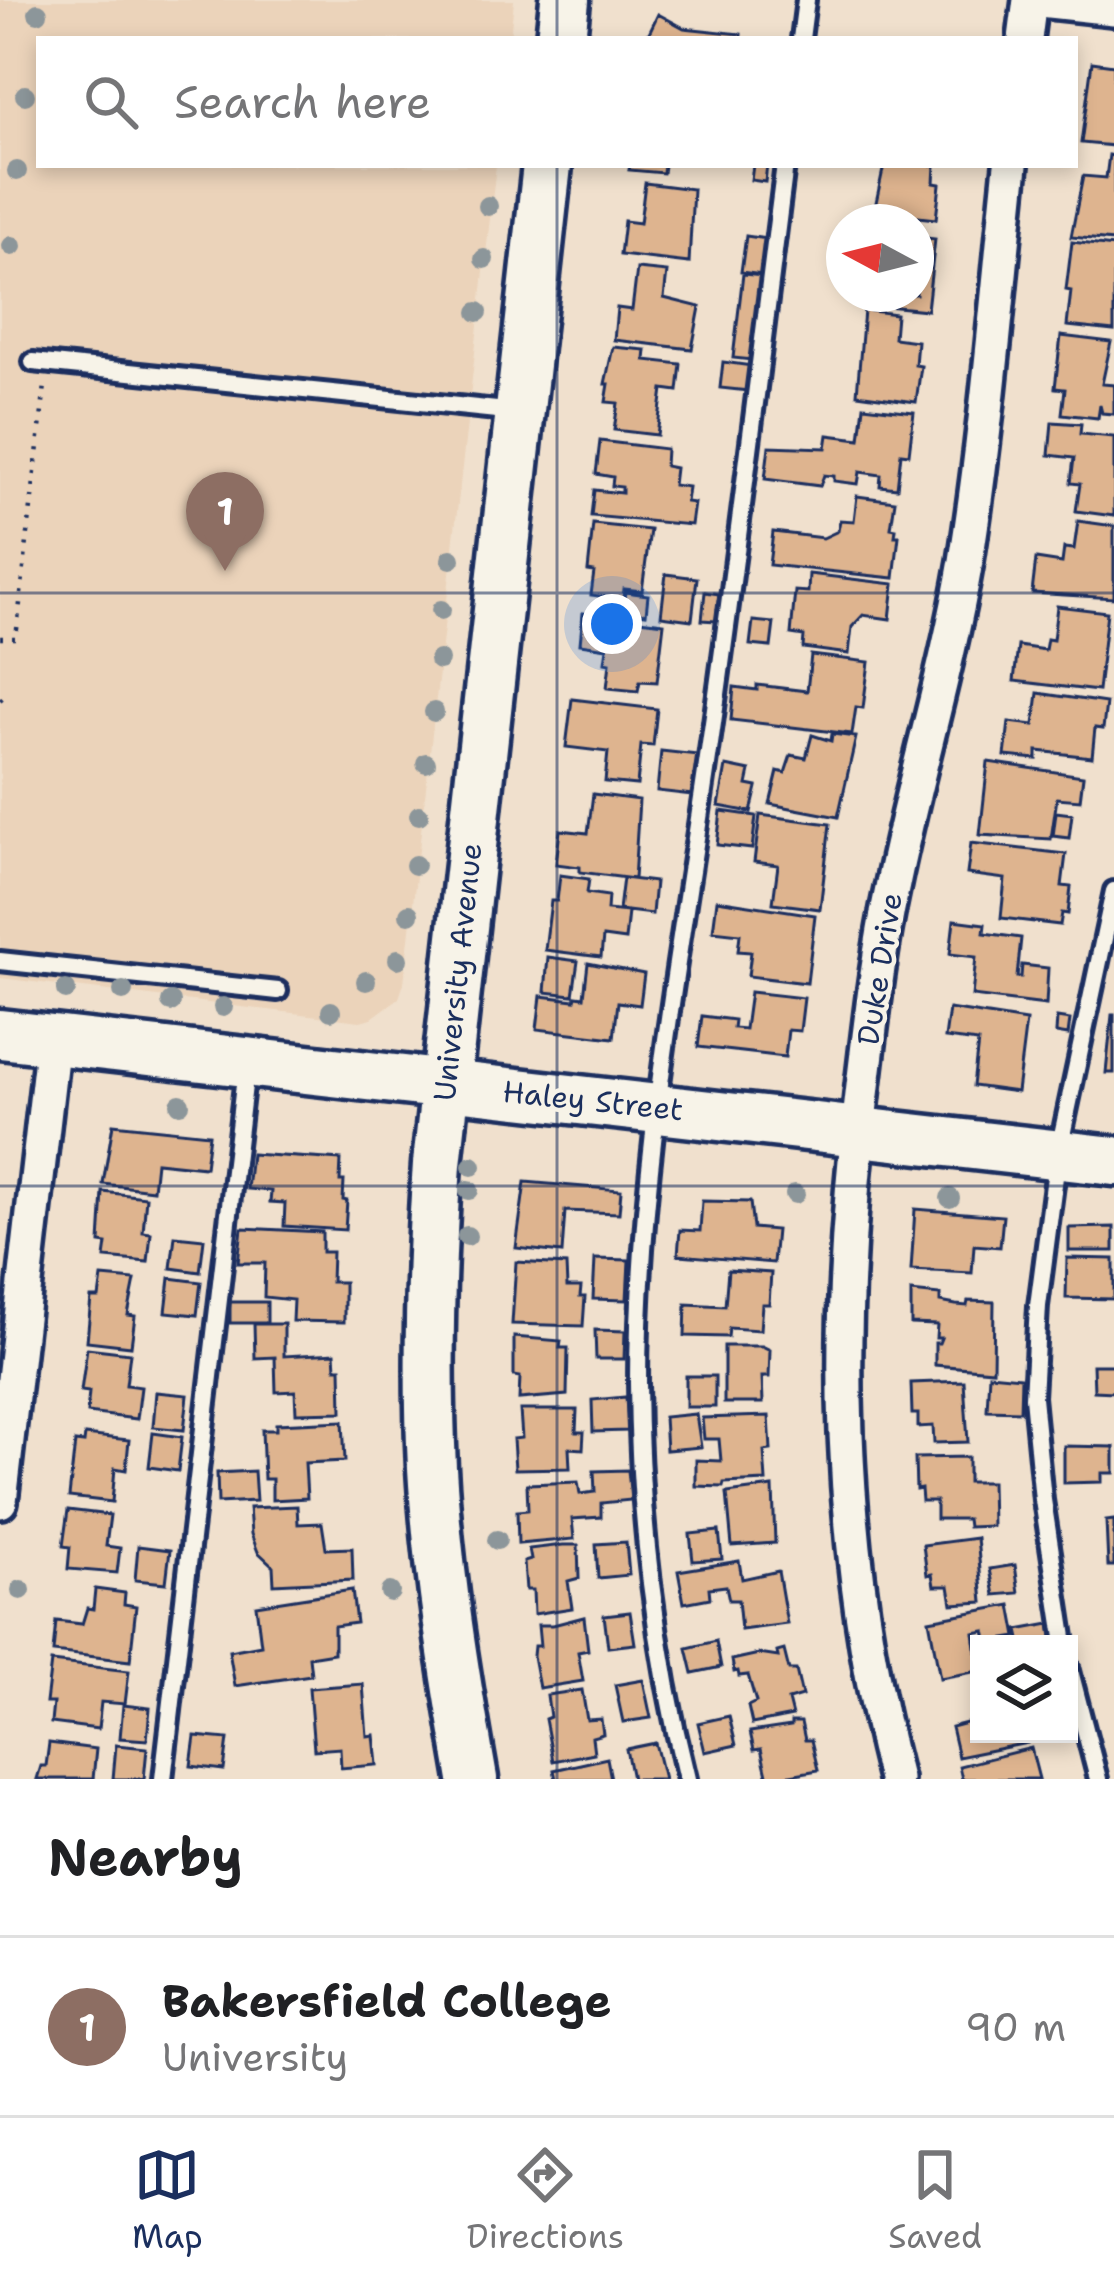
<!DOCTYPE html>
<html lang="en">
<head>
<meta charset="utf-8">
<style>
  body { margin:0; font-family:"Shantell Sans",sans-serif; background:#f2f2f2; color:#202124 }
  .controls { position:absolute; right:36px; bottom:36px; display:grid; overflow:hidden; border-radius:0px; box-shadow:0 6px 18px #0003 }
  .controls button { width:108px; height:108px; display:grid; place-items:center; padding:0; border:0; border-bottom:3px solid #e0e0e0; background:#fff; color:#202124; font:60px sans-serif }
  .compass { position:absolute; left:826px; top:204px; width:108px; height:108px; border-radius:50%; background:#fff; box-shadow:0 6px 18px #0003; rotate:277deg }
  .you { position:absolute; left:612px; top:624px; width:42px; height:42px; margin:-30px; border:9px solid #fff; border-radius:50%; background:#1a73e8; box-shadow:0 0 0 18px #1a73e833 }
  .badge { display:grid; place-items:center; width:78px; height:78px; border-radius:50%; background:#1b2f5e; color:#fff; font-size:39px; font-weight:700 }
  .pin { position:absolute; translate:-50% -99px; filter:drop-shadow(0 3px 6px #0008) }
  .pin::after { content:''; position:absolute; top:63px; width:42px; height:36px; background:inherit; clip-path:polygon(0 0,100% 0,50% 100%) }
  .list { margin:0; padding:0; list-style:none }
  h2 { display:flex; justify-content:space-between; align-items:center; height:156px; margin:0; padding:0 48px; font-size:51px }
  h2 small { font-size:39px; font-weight:400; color:#757577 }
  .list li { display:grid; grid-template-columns:78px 1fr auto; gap:36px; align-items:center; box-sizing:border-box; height:180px; padding:0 48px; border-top:3px solid #e0e0e0 }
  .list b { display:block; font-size:45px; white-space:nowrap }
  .list p { margin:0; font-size:39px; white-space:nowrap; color:#757577 }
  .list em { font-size:39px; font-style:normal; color:#757577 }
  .icon { flex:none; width:66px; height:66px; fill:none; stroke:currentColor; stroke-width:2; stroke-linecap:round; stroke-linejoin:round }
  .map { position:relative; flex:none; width:1114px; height:1779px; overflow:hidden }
  .search { position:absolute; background:#fff; box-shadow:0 6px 18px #0003; left:36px; right:36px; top:36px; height:132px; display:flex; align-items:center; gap:30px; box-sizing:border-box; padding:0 42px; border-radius:0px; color:#757577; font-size:45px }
  .sheet { height:336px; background:#fff }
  nav { display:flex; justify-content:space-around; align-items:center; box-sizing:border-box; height:168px; border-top:3px solid #e0e0e0; background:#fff; font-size:33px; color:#757577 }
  nav a { display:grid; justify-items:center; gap:6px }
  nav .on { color:#1b2f5e }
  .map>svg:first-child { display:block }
  .built { fill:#ebd3ba }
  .building { fill:#deb48f; stroke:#1b2f5e; stroke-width:3 }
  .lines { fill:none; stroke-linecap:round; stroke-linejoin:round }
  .lane-casing { stroke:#1b2f5e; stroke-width:26 }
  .street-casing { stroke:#1b2f5e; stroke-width:42 }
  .secondary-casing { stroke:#1b2f5e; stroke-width:57 }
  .path { stroke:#1b2f5e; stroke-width:4.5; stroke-dasharray:3 9; stroke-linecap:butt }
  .lane { stroke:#f7f3e8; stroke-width:16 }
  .street { stroke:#f7f3e8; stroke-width:33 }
  .secondary { stroke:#f7f3e8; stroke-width:48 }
  .tree { fill:#8c969a }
  .grid { fill:none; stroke:#1b2f5e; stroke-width:3; stroke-opacity:0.55 }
  .labels { text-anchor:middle; stroke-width:9; stroke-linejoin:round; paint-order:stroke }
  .street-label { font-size:30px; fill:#1b2f5e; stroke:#f7f3e8 }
</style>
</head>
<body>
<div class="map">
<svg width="1114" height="1779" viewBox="0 0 1114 1779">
  <rect width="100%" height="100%" fill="#f0e0cd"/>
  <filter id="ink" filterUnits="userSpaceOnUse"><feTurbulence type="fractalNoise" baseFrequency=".00833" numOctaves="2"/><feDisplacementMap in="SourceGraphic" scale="24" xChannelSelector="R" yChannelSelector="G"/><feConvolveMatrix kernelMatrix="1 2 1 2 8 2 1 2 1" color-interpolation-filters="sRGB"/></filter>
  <g filter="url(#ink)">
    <path class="built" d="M0,0H514L510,39H39V165H496L404,983L399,998L372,1018L360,1021L0,978Z"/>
    <path class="building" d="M658,14L684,28L741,34V39H646Z
      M1092,62L1114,65V146L1081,143Z
      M1109,155L1114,156V241L1071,237L1083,176L1106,178Z
      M630,165H664L663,173L629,170Z
      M753,165H767L765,182L751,180Z
      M884,165H935L934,183L940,184L936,219L874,212Z
      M645,183L693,189L689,263L620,255L624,221L640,223Z
      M916,224H919L918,237L935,239L927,310L867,304L869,294H916Z
      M746,236L767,239L762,275L741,272Z
      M1072,242L1114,247V331L1067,326L1071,291L1066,290Z
      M637,269L667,272L664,298L700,307L692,349L614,340L617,308L632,310Z
      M743,274L763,276L753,360L733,358Z
      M864,310L896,314L894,338L917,341L915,365L921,366L916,402L857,394Z
      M1061,336L1111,342L1102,384L1114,385V414L1102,413L1100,405L1098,418L1062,414L1065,389L1055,388Z
      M613,347L646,350L645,360L681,364L678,391L663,389L657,435L614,430L618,403L606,402L609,384H605Z
      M723,362L752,366L749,391L720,388Z
      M864,406L914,412L909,454L901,453L897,488L880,486L881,475L860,472L858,484L834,481V476L824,475L820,486L765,479L769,446L826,448L828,435L860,439Z
      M1052,422L1081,424L1080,434L1114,437V516L1076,511L1080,484L1071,483L1074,458L1049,455Z
      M600,441L666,449L665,466L675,468L673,485L688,487L686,502L694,503L691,525L591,516L594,490L622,493V487L612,486L613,477L596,474Z
      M857,496L895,501L891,528L896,529L895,536H899L894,578L769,565L773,532L823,538L838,531L840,520L854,521Z
      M1078,521L1114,526V598L1032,593L1036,559L1062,563L1064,548L1074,549Z
      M593,524L650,530L642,591L624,589L623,599L591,595L594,572L588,571Z
      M666,574L697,578L692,620L661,616Z
      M809,574L894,584L890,619L863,615L852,627L849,654L803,648L804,636L791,634L795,591L808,592Z
      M625,592L648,595L646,614L622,611Z
      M705,592L719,594L716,621L702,620Z
      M1057,606L1107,612L1098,691L1014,681L1018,646L1045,650L1047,639L1053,640Z
      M583,613L664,623L657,682L640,681L638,691L607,688L610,663L605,662L607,648L580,644Z
      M753,621L774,623L771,647L750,645Z
      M811,655L869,662L863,708L856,707L852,734L731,720L734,687L757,690V685L807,691Z
      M1038,693L1106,703L1103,729L1095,728L1092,757L1037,751V759L1005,756L1009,722L1034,725Z
      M572,699L657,709L653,746L641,745L637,785L605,782L608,752L566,747Z
      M832,734L856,737L838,817L770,804L778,771L785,773L791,755L806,758L812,735L831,741Z
      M661,751L698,755L693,795L657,791Z
      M988,762L1083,776L1080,800L1057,798L1051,839L980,835Z
      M726,766L750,771L747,785L757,787L751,812L719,806Z
      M593,794L639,800L634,879L580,872V867L556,864L560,830L588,833Z
      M721,811L756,816L752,849L717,845Z
      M1056,812L1072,814L1069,838L1053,836Z
      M760,815L830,824L820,909L773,903L778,865L754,862Z
      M971,843L1066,854L1062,886L1071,887L1068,914L1062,913L1060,925L1001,918L1005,879L967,874Z
      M560,875L589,879L587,893L608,896L607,910L628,912L625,940L603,937L601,957L545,950L551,901H557Z
      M623,878L655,882L652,914L619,910Z
      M717,900L815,915L807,983L748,976L751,952L738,951L740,934L713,931Z
      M954,920L985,924L984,933L1021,938L1017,977H1021L1022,965L1048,968L1046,1005L972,996L976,957L950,954Z
      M548,957L578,961L573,995L545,992Z
      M588,963L644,974L640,1005L618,1002L614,1038L537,1029L541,996L575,1000L576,996L584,997Z
      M750,992L804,998L800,1031L788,1030L785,1057L698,1047L702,1016L734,1020L733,1028L745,1029Z
      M949,1009L1026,1021L1017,1092L973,1086L978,1042L945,1038Z
      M1112,1015H1114V1073H1106Z
      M1057,1018L1070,1020L1068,1035L1056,1033Z
      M113,1124L209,1134L205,1167L156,1162L153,1190L103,1184Z
      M251,1154L341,1160L340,1181H344L343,1200L347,1201L345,1230L284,1226L285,1203L270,1202L271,1191L247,1189Z
      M525,1182L621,1190L619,1213L565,1211L562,1253L516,1248Z
      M103,1192L146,1197L143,1232L151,1233L148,1262L105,1258L107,1244L100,1243Z
      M702,1201L750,1202L753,1228L776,1230L773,1263L678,1255L680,1230L700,1231Z
      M915,1209L1003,1216L1000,1247L974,1245L972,1273L911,1270Z
      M1114,1227V1251H1069V1228Z
      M242,1228L322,1232V1252H332L331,1282H344V1322L292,1321L293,1300L264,1297L265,1263H238Z
      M175,1236L204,1239L200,1272L171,1268Z
      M1067,1258L1114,1259V1299L1066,1298Z
      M595,1259L629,1260L627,1300L593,1299Z
      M516,1262L566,1265L567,1287H581L580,1297H585L583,1326L512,1324Z
      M728,1270L771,1273L769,1304H762L760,1330L729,1328L728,1337L685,1336L686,1304L725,1306Z
      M102,1277L135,1280L128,1315L135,1316L131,1346L87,1341L91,1298H99Z
      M170,1278L201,1282L197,1315L166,1312Z
      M911,1292L940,1295V1302L956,1305L967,1306L968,1301L994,1302L993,1370L935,1365V1343H939L941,1338H936L937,1325L911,1324Z
      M230,1302H267V1323H230Z
      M254,1324H284V1356L335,1353L336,1368H341L342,1412L296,1413L295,1391L276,1392L275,1357L255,1358Z
      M595,1330L625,1331L624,1359H596Z
      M514,1337L561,1341L560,1348H568L567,1395L519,1399L520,1377L514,1376Z
      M724,1346H762L770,1350L769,1377H762L763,1403H724Z
      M87,1348L130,1353L126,1385L141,1387L137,1419L87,1413L89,1392L81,1391Z
      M1093,1365H1114V1392L1094,1391Z
      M989,1374L1021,1377L1020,1411L987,1410Z
      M686,1376H715V1407H686Z
      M964,1381L968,1442L934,1443L933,1426L918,1427V1414H912L911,1383Z
      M156,1392L188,1395L184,1430L153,1427Z
      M626,1397L628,1431L593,1432L592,1400Z
      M520,1410H577L576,1432H584L583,1449L569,1448L570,1468L515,1469L513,1439L522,1438Z
      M696,1414L701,1447L666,1450L664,1417Z
      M769,1416L771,1450L764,1451L766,1481L724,1483L723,1487L696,1486V1460L721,1461L719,1439H704L702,1418Z
      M343,1421L345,1461L305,1463L307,1498L272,1500V1479H264L262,1430H276V1424Z
      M153,1433L182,1437L178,1471L149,1467Z
      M85,1435L129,1440L126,1470L115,1468L112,1502L69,1497L75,1442L84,1443Z
      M1064,1446L1114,1447V1473H1102V1482L1064,1483Z
      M968,1457V1482H991L992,1526L968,1527L967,1519H936V1501H922L921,1489L916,1490L915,1458Z
      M628,1470L631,1500L601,1503V1517L572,1519L574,1539L518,1544L517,1511L528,1510L527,1484L578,1482L580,1494L595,1492L594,1471Z
      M254,1471L256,1501L218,1503L217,1473Z
      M773,1487L775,1543L732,1546L727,1493Z
      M297,1506L298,1524L322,1523L326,1549L352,1548L353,1580L274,1584L273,1566L258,1552L251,1534L249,1508Z
      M68,1510L110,1515L106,1546L120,1548L117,1573L68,1569L70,1547L63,1546Z
      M1114,1520V1566H1108L1106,1521Z
      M719,1531L722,1559L693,1561L690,1534Z
      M977,1538L983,1602L952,1604L949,1586H934L932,1574L927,1575L923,1545Z
      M626,1542L629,1575L598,1578L596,1544Z
      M563,1545H578L579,1578L568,1581L572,1608L534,1614L533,1590H526L524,1562L531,1560L529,1549Z
      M138,1546L170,1550L166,1583L135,1580Z
      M739,1561L742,1579L778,1571L787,1624L741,1630L738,1600H729L726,1586L709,1588L710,1598L684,1603L678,1571Z
      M1015,1565L1019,1593L995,1595L990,1569Z
      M95,1589L125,1593L124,1604L136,1606L130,1661L53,1652L56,1621L82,1624L87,1608L93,1609Z
      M352,1590L356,1623L334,1626V1653L309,1657L311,1675L235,1686L229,1651L261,1645L256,1605Z
      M1011,1605L1017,1637L988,1642L985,1631L974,1633L979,1671L940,1678L929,1620Z
      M630,1612L635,1644L608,1647L604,1615Z
      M584,1617L588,1650L578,1652L583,1681L539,1688L533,1656L534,1646H540L538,1625H553Z
      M1050,1624L1053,1644H1021L1018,1630Z
      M716,1641L721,1667L693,1673L687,1648Z
      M784,1650L789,1670H796L802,1696L788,1700L792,1716L752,1724L748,1706L756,1702L748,1675L739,1676L738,1671L734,1672L732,1660L759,1654L778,1657L777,1652Z
      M51,1662L129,1671L125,1704L101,1702L98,1729L51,1723L53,1703H46Z
      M643,1680L651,1718L623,1722L615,1685Z
      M363,1684L367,1736L374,1735L377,1765L341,1768L340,1748L314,1750L309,1688Z
      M582,1690L587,1720L601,1719L603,1734L592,1737L594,1753L553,1761L545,1719L550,1717L547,1695Z
      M123,1705L150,1708L147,1740L120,1738Z
      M979,1709V1734H1025L1027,1743L958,1757L951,1727L978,1720L975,1710Z
      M729,1716L736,1745L705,1752L698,1723Z
      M791,1722H801L805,1740H811L818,1770L768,1779L761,1749L754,1750L750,1732L791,1726Z
      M195,1736L228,1739L224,1770L191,1766Z
      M49,1743L96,1749L93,1779H37L41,1766H46Z
      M655,1743L664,1779H632L626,1749Z
      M116,1745L147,1748L144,1779H113Z
      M1031,1748L1039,1779H962L959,1766Z
      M607,1758L611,1779H556L554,1770Z"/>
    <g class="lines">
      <g class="lane-casing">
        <path id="lane" d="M801,39L806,0
          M33,362L516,412
          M0,961L278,991
          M1065,1644L1043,1500L1033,1397L1038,1306L1058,1154L1114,891
          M1069,1667L1098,1779
          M163,1779L246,1068
          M687,1779C655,1652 639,1514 638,1383C638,1171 679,960 709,751C737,556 760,360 785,165"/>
      </g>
      <g class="street-casing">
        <path id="street" d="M1040,0L1114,8
          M1025,39L1030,0
          M0,1501L53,1040
          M895,1779C836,1547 834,1322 863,1086C871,1020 878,954 892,889C914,779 947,672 966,561C987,430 997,297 1011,165"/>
      </g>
      <g class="secondary-casing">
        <path id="secondary" d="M561,39L565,0
          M0,1034L1114,1161
          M473,1779C455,1676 438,1573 432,1468C427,1367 430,1266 437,1164L547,165"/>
      </g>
      <path class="path" d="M0,638H16L45,385
        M0,700L3,697"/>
      <use href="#lane" class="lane"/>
      <use href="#street" class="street"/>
      <use href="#secondary" class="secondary"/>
    </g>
    <g class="tree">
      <circle cx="38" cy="13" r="10"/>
      <circle cx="25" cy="95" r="10"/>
      <circle cx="17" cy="171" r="10"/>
      <circle cx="488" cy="206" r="10"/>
      <circle cx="12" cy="246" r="10"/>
      <circle cx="484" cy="259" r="10"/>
      <circle cx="478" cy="312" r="10"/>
      <circle cx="451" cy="559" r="10"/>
      <circle cx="441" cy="610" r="10"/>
      <circle cx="439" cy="660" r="10"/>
      <circle cx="434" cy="712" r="10"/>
      <circle cx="426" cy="763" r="10"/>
      <circle cx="419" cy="815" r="10"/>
      <circle cx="415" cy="865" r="10"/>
      <circle cx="409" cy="914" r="10"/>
      <circle cx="398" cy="959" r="10"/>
      <circle cx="366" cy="981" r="10"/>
      <circle cx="66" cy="990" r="10"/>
      <circle cx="123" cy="991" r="10"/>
      <circle cx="171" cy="1002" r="10"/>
      <circle cx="223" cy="1007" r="10"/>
      <circle cx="331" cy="1011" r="10"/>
      <circle cx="180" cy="1104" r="10"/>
      <circle cx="472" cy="1166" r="10"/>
      <circle cx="469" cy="1190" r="10"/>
      <circle cx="795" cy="1194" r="10"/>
      <circle cx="950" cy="1198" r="10"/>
      <circle cx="467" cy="1236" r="10"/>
      <circle cx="497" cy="1540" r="10"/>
      <circle cx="21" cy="1590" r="10"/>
      <circle cx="390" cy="1592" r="10"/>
    </g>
  </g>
  <path class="grid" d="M557,0V39M557,165V1779M0,593H1114M0,1186H1114"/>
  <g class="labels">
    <g class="street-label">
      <text transform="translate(880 969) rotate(-81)" y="10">Duke Drive</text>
      <text transform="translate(458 972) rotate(-84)" y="10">University Avenue</text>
      <text transform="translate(593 1101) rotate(6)" y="10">Haley Street</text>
    </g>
  </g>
</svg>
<div class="controls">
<button><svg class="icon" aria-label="layers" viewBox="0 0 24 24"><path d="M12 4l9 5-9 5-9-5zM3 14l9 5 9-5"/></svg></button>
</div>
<svg class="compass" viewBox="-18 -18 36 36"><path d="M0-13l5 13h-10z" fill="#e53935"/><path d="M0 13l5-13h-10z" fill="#757577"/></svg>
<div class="you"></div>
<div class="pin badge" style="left:225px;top:571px;background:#8d6e63">1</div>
<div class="search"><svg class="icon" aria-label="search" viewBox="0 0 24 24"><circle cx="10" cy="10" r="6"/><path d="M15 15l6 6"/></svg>Search here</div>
</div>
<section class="sheet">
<h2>Nearby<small></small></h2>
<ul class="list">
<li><span class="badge" style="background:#8d6e63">1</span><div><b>Bakersfield College</b><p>University</p></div><em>90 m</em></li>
</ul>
</section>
<nav>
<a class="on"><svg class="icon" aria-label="map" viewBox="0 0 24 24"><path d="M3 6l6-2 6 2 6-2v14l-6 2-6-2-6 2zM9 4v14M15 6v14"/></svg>Map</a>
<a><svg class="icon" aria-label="directions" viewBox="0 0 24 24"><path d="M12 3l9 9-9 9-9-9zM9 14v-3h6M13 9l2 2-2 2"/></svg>Directions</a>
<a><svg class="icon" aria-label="saved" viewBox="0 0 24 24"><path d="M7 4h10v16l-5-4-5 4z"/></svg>Saved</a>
</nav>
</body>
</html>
